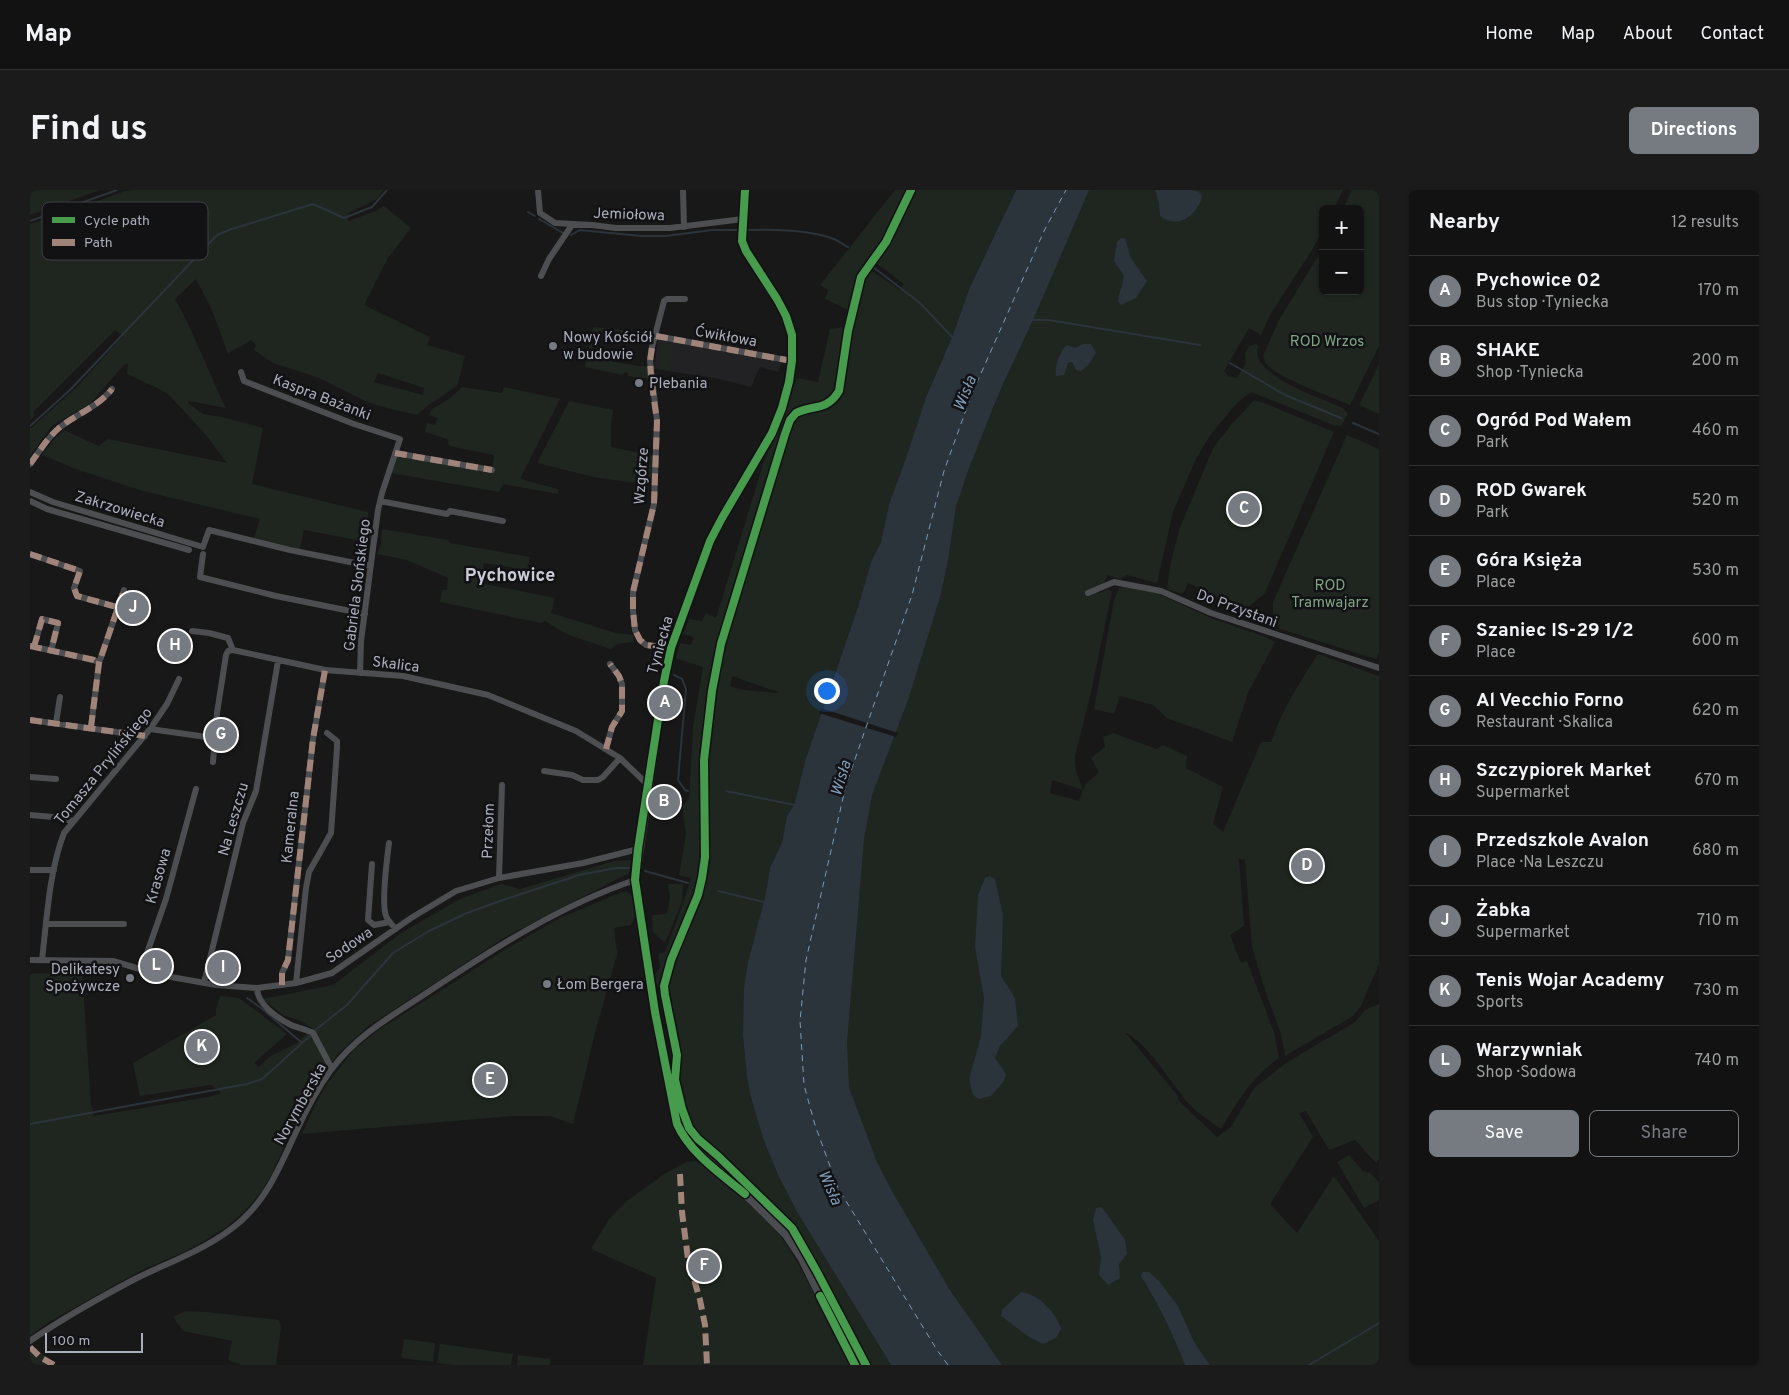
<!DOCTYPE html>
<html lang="en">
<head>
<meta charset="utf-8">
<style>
  body { margin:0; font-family:Overpass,sans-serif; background:#1b1b1b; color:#f1f3f6 }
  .controls { position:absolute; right:15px; top:15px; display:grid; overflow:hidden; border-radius:8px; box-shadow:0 1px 4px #0004 }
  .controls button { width:45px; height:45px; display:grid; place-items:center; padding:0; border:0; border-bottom:1px solid #313232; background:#121212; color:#f1f3f6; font:25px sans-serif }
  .scale { position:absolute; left:15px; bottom:12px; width:98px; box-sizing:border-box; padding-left:5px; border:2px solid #a9aeba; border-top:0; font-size:14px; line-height:18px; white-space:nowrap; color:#a9aeba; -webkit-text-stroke:4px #121215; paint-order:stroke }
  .you { position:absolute; left:796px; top:500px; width:18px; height:18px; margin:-12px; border:4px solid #fff; border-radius:50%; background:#1a73e8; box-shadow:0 0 0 8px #1a73e833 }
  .badge { display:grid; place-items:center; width:32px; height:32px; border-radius:50%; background:#767a81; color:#fff; font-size:16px; font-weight:700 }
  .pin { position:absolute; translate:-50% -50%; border:2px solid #fff; box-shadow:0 1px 5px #0006 }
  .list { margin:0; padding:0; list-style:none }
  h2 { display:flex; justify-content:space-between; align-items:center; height:65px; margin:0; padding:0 20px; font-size:21px }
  h2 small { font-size:16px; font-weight:400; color:#9c9e9f }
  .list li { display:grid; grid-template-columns:32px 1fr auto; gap:15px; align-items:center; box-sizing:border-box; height:70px; padding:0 20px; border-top:1px solid #313232 }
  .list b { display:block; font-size:19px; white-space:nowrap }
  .list p { margin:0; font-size:16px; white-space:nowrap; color:#9c9e9f }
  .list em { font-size:16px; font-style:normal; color:#9c9e9f }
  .actions { display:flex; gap:10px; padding:15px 20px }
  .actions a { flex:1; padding:11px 0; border:1px solid #767a81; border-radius:8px; text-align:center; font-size:18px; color:#767a81 }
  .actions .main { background:#767a81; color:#fff }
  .map { position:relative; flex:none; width:1349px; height:1175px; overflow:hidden; border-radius:8px }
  header { display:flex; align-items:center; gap:30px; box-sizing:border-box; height:70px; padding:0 25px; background:#121212; border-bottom:1px solid #313232 }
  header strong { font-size:24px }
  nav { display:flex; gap:28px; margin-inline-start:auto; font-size:18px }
  .intro { display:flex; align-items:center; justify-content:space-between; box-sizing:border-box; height:120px; padding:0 30px }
  h1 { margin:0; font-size:35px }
  .button { padding:12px 22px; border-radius:8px; background:#767a81; color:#fff; font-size:18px; font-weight:700 }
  main { display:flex; gap:30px; padding:0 30px }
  aside { flex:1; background:#121212; border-radius:8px; box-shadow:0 1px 4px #0004 }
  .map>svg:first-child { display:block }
  .built { fill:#222225 }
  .green { fill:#1e261f; fill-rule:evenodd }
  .water { fill:#2b333b }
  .pier { fill:#181818 }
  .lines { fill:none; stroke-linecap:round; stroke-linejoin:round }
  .stream { stroke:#2b333b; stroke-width:2 }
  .ferry { stroke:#7f9cb6; stroke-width:1; stroke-dasharray:6 5; stroke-linecap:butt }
  .street { stroke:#4c4e51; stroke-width:6 }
  .secondary { stroke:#4b4c50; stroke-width:9 }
  .quiet { stroke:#a18479; stroke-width:6; stroke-dasharray:12 6; stroke-linecap:butt }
  .cycleway-casing { stroke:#121215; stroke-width:11 }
  .cycleway { stroke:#469c4c; stroke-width:8 }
  .poi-dot { fill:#767a81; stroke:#121215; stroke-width:2 }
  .labels { text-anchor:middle; stroke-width:5; stroke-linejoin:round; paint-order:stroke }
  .street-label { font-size:15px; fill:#a9aeba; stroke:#121215 }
  .poi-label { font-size:15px; fill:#a9aeba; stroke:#121215; text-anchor:start }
  .park-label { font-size:15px; fill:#7fa582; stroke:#121215 }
  .water-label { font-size:16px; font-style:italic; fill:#7f9cb6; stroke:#121215 }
  .quarter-label { font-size:18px; font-weight:bold; fill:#cacdd6; stroke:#121215 }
  .key { fill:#121215; stroke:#3f4147; stroke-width:1 }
  .key-label { font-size:14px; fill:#a9aeba }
</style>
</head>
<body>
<header>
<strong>Map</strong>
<nav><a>Home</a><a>Map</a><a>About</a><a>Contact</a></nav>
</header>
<div class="intro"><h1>Find us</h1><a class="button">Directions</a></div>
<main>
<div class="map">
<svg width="1349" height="1175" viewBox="0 0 1349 1175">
  <rect width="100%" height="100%" fill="#181818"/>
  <path class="built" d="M628,149L752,170L748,182L730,177L721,197L685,188L624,179Z"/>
  <path class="green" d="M0,0H70L0,25Z
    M106,0H354L347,9L319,23L318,31L346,21L354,16L381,38L358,68L334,115L400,147L397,155L435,166L427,196L400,214L387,225L349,216L333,210L289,188L243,173L224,160L226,155L221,150C214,156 206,157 198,164L182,120L166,89L145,109C165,144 178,182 196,218L159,211L158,213L173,224L192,227L233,238L222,294L338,322V332L342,353L274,340L270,359L224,348L230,329L113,301L46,279L12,265L27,246L34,240L69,256L78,249L197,273L175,244L139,205C130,198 109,190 97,184L98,173L93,176L59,215L23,235L0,266V239L47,197L93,146L85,140L3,222L5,226L0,230V34L21,28L95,1ZM348,183L394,198L393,205L344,192Z
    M865,0H986L940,97L922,147L896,207L876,268L859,314L851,352L841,372L827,420L776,568L764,615L757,626L752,652L740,678L713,846L717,888L721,908L734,951L748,985L767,1022L861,1175H842L770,1043L751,1020L671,948L662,935L649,891L651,863L640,801L630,802L624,787L630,777L628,764L635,762L653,713L661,688L649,685L656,644L652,616L659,609L663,537L673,477L646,468L650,453L661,455L664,447L653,444L659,429L672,431L676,423L686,428L735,268L748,242L767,188L788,192L800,139L813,137L818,120L795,109L798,100L790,95ZM846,73L874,94L870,100L839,79ZM702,486L748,502L749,503L714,500L700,496Z
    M1056,0H1313L1304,19H1293V40L1282,60L1240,125L1231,145L1219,138L1194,181L1198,186L1207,188L1216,173L1215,163L1219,156L1226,154L1228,156C1227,162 1227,169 1232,174C1249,195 1289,207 1313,218L1318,224L1312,235L1306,236L1221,202L1208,212L1181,244L1166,269L1143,322L1127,393L1097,385L1090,389L1078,385L1068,404L1078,399L1082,402L1061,502L1045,566L1046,581L1053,600L1056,594L1069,582L1061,568L1075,557L1073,547L1083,543L1127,559L1133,555L1157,566L1156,578L1193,597L1183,634L1193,642L1231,552H1241C1252,520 1269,493 1288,464L1349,486V774L1331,816L1323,826L1255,866L1251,844L1235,800L1222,757L1215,670L1209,669L1214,736L1200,745L1211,773L1217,771L1244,842L1249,868C1223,886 1207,912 1191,939C1179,931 1166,922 1157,912C1139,890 1120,856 1095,842L1148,906V910L1187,947L1201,937L1224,898L1256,873L1325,832L1335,820L1349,814V969L1346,973L1325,950L1299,960L1276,921L1269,923L1283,947L1240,1014L1267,1043L1304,986L1349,1051V1175H970L920,1100L863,1005L847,972L819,897L805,839L839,611L877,509L911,404L918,371L926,317L948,251L952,245L966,212L968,201ZM1022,590L1053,600L1049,611L1020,603Z
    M1322,0H1349V156L1320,215C1299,206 1254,190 1238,176C1235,173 1234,170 1233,166L1249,130L1293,58V101H1330V19H1313Z
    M563,137L585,139L616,145L618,148V152L569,145L567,154L563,153L562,158L566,161V163H563L562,167L595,174L618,177L619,189L598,186V183L594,182L593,185L555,177Z
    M632,153L644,154L640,181L628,179Z
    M1349,174V224L1329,215Z
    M432,197L472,203L474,197L530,209L490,289L528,299V304L473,294L469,302L361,283L367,266L462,283L464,265L419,256L417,249L395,242L397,233L405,235L408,228L399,225L402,219L419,209Z
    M1224,210L1234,213L1304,242L1235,403L1215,420L1158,393L1153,404L1137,399L1140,376L1149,340L1183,258L1201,235Z
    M539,211L583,220L581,236V257L624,266L622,295L568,288L507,273Z
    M1317,245L1349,259V463L1346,469L1250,439L1243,423V412Z
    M352,339L418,350L420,353L500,367L497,380L454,373L450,393L525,408L521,423L586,443L603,445L604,452L587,454L581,459L536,444L515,431L511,433L410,412L412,400H417L418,388L377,370L347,364L351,354Z
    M1094,397L1127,403L1181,428L1233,446L1245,452L1218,503L1202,552L1137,528L1123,515L1090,506L1084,524L1064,519L1084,410L1089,398Z
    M601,670L599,683L477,746L337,837L309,863L286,893L267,927L242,984L231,1002L215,1021L196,1037L174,1051L154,1062L110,1081L19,1132L0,1146V784L52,781L61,915L64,926L178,907L191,903L181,895L110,906L103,873L186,825V819L190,806L209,808L257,844L224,873L229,877L239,867L269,852L282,838L271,831L253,825L233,809L303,795L371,743L430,709L471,694L490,699L584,671Z
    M638,694H653L652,712L635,753L623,742L622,725L637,724L640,707Z
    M597,702L602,706L606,724L601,735L584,738L586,757L588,761L566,839L543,934L520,926H484L272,944L285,915L297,894L323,861L344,843L479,757L532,727L590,703Z
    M1319,965L1333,981L1340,983L1349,992V1010L1334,1018L1307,972Z
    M666,971C680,976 691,989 702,999C719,1014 738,1028 751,1047C779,1086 796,1133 820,1175H613L626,1088L561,1059L579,1029L598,1010L629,988V987L656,972Z
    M155,1121L176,1122L249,1130L251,1137L246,1175H211L198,1170L202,1151L153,1141L143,1127Z
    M374,1149L405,1153L403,1172L371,1168Z
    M410,1154L483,1164L481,1175H425L407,1173Z
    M5,1158L27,1175H0V1159Z
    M488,1165L520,1169V1175H487Z"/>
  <path class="water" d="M986,0H1059L1003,130L972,196L939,278L926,317L918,371L911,404L878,510L842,605L834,649L817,852L819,897L847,972L863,1003L920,1100L972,1175H861L767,1022L748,985L734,951L721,908L717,888L713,846L714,798L718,772L735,708L740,678L752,652L757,626L764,615L776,568L827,420L841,372L851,352L859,314L876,268L896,207L922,147L940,97Z
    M1125,0H1163L1169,2L1172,6C1170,19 1155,35 1141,31C1137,31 1133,28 1130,26L1129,13Z
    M1091,48L1095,49C1098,55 1098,62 1101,68C1106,76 1112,83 1117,91L1106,108L1091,115L1088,111C1088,104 1093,95 1094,86L1084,71L1087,52Z
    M1053,154H1061L1066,163L1058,175L1051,181L1046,180L1042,172L1038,173L1034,185L1026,186C1024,178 1030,160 1037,155L1045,158Z
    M960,686L965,689L973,725L971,786L985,808L988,836L970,856L965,868L976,884L974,891L961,906L949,909L943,905L939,889L951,846L954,808L945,757L948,705L955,688Z
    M1072,1017L1095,1050L1097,1064L1089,1074L1090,1088L1078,1095L1069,1085L1071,1067L1063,1030L1066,1018Z
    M1113,1082H1119L1129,1091L1148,1116L1164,1152L1180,1175H1155C1143,1144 1129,1115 1111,1086Z
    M991,1102C1008,1104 1026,1122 1031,1139L1026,1148L1013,1154L999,1147L971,1126L972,1120Z"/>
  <path class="pier" d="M791,518L868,543L866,547L789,523Z"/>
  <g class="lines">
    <path class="stream" d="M498,22L505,26
      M509,29L533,43
      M0,31L87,0
      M716,40C740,39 782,40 804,49C809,51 813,55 818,57
      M541,45L550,40L611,46H636L682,40H706
      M843,77L890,113L924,149
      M1003,130H1019L1170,155
      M1200,173L1255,205L1311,228
      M1323,233L1349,244
      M0,236L40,200L187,45L199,40L283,14L314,28L342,17L357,0
      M644,485L652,489L656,499L648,590L655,600L658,601
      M696,601L765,615
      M615,681L658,693
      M688,701L734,712
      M217,808L231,818L271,852
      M284,841L317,815L363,763L399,741L437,723L470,711L549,685L586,678H599
      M0,934L217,894L232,889L280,846
      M1279,1175L1349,1133"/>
    <path class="ferry" d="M918,1175L907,1160L808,998L785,935L774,895L770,831L776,770L816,595L882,405L914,281L941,206L1014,41L1036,0"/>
    <path class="street" d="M508,0L510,23L525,33L562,35L586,38H640L713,29
      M653,0L654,37
      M511,86L519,69L542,35
      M626,146L762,171
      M211,182L214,191L324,234L370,249L352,303L348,320L331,451L330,483
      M365,263L462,280
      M0,274C9,262 18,247 29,238C46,224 68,217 82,199
      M0,302L23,312L173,357L179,340L260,360L340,376
      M0,311L17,319L159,360
      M350,311L417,324L420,321L473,331
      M0,364L50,381L44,398L47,406L87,417
      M173,364L170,387L246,406L335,424
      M1058,403L1084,392L1131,401L1181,423L1349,478
      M162,441L179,443L198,448L203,460
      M0,456L64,470L69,473
      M4,457L12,429L28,433L21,461
      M641,458L616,455L610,450L605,440L603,421V402L624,314L627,231L620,171L621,161L634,111L637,109H655
      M0,530L115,546
      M26,533L30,507
      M61,537L69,473L94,400
      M120,539L184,548
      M576,559L582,537L592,521V494L589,486L580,474
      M183,572L187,523L196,465L198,461L203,460L295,480L373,486L458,505L546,541L590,568L618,595
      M514,581L542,585L553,590H568L573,587L590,568
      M0,587L26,589
      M0,625L23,627L43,631
      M359,653C357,669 351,712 356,726C358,731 362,735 366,739
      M342,674L338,730L344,735L360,732
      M0,680H24
      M469,688L472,595
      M16,734H94
      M0,770L83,771L130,785L186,795L227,798L266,793L302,783L381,728L426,701L469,688L553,673L608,659
      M12,770C17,728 19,682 34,643L120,539L137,514L149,489
      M111,780L136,709L166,599
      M174,793L213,633L226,601L248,471
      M266,793L276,698L279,682L301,643L307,558V551L297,543
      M252,795V783L258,770L283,549L295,480
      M227,798C227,814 247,828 261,835C268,838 276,839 283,843L302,879
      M0,1151C33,1128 69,1108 105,1089C141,1071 179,1059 211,1031C238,1007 251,974 266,942C276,920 287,899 301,880C328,844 362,826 398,802C463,759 531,715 605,690"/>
    <path class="secondary" d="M715,0L712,51L716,61L747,109L757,129L762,145V171L759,192L752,218L742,243L692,328L680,351L641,458L634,491L605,690L625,822L643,916L651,943L662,957L725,1013L756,1044L772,1068L825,1175"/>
    <path class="quiet" d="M626,146L762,171
      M622,158L620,171L621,188L627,231L624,314L603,402V421L605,440L610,450L616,455L641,458
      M365,263L462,280
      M0,274C9,262 18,247 29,238C46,224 68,217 82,199
      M0,364L50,381L44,398L47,406L87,417
      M0,456L64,470L69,473
      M4,457L12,429L28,433L21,461
      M0,530L115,546
      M61,537L69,473L94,400
      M576,559L582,537L592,521V494L589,486L580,474
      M252,795V783L258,770L283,549L295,480
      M650,984L652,1022L658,1069L670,1110L675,1135L677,1175
      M0,1157L10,1167L24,1175"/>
    <g class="cycleway-casing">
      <path id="cycleway" d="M715,0L712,51L716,61L747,109L756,126L762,145V171L759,192L752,218L742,243L692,328L680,351L641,458L634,491L608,659L605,690L625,822L647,934C660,963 691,984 715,1004
        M790,1106L825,1175
        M836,1175L786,1080L762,1038L688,966L668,949L659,938L652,919L645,890L647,865L635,805L634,796L641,770L668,705L672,688L675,667L674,570L682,501L691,454L755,244L760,230L766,223C784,214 796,222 809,201L818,141L831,87L856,52L881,0"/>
    </g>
    <use href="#cycleway" class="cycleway"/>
  </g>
  <g class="poi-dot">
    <circle cx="523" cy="156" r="5"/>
    <circle cx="609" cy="193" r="5"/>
    <circle cx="100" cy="788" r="5"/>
    <circle cx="517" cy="794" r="5"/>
  </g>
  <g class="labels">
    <g class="street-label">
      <text transform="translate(599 24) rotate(2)" y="5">Jemiołowa</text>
      <text transform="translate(696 146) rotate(10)" y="5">Ćwikłowa</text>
      <text transform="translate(292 207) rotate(21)" y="5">Kaspra Bażanki</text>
      <text transform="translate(611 286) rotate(-86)" y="5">Wzgórze</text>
      <text transform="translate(90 319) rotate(17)" y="5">Zakrzowiecka</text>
      <text transform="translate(327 395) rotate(-83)" y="5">Gabriela Słońskiego</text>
      <text transform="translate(1207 418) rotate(20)" y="5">Do Przystani</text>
      <text transform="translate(630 455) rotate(-74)" y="5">Tyniecka</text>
      <text transform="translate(366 474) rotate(7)" y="5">Skalica</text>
      <text transform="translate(73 576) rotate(-51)" y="5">Tomasza Prylińskiego</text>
      <text transform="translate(203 629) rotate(-74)" y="5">Na Leszczu</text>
      <text transform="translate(260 637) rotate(-84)" y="5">Kameralna</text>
      <text transform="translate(458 641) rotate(-88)" y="5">Przełom</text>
      <text transform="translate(128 686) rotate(-74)" y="5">Krasowa</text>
      <text transform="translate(319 755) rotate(-34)" y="5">Sodowa</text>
      <text transform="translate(270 914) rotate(-61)" y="5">Norymberska</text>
    </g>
    <g class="poi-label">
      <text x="533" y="152">Nowy Kościół<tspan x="533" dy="17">w budowie</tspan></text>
      <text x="619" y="198">Plebania</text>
      <text x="90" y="784" text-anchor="end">Delikatesy<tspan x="90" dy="17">Spożywcze</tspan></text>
      <text x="527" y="799">Łom Bergera</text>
    </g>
    <g class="park-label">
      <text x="1297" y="156">ROD Wrzos</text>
      <text x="1300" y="400">ROD<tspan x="1300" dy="17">Tramwajarz</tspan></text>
    </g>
    <g class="water-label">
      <text transform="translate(934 203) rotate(-68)" y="6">Wisła</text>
      <text transform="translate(810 588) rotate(-73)" y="6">Wisła</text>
      <text transform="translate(801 997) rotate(66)" y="6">Wisła</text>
    </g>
    <g class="quarter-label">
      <text x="480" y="391">Pychowice</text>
    </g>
  </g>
  <rect x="12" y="12" width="166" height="58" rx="8" class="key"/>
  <rect x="22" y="27" width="23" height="6" fill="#469c4c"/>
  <rect x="22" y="49" width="23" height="7" fill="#a18479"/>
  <g class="key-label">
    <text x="54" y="35">Cycle path</text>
    <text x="54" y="57">Path</text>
  </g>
</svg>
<div class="controls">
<button>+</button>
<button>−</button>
</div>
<div class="scale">100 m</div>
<div class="you"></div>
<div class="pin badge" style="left:635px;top:513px">A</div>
<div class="pin badge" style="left:634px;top:612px">B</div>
<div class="pin badge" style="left:1214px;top:319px">C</div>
<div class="pin badge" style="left:1277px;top:676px">D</div>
<div class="pin badge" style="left:460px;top:890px">E</div>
<div class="pin badge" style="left:674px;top:1076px">F</div>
<div class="pin badge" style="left:191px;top:545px">G</div>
<div class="pin badge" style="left:145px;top:456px">H</div>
<div class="pin badge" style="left:193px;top:778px">I</div>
<div class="pin badge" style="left:103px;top:418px">J</div>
<div class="pin badge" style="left:172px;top:857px">K</div>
<div class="pin badge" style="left:126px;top:776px">L</div>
</div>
<aside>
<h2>Nearby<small>12 results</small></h2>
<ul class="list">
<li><span class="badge">A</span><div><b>Pychowice 02</b><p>Bus stop · Tyniecka</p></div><em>170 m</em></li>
<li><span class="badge">B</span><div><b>SHAKE</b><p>Shop · Tyniecka</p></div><em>200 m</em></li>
<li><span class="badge">C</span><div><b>Ogród Pod Wałem</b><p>Park</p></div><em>460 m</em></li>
<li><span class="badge">D</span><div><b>ROD Gwarek</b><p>Park</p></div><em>520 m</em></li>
<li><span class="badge">E</span><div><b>Góra Księża</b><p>Place</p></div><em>530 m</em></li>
<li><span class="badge">F</span><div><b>Szaniec IS-29 1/2</b><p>Place</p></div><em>600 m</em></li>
<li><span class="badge">G</span><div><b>Al Vecchio Forno</b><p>Restaurant · Skalica</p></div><em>620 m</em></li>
<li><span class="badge">H</span><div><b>Szczypiorek Market</b><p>Supermarket</p></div><em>670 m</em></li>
<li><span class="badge">I</span><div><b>Przedszkole Avalon</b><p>Place · Na Leszczu</p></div><em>680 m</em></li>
<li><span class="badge">J</span><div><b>Żabka</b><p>Supermarket</p></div><em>710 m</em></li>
<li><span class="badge">K</span><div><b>Tenis Wojar Academy</b><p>Sports</p></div><em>730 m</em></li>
<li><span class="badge">L</span><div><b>Warzywniak</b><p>Shop · Sodowa</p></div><em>740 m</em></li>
</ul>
<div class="actions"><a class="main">Save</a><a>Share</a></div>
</aside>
</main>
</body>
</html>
